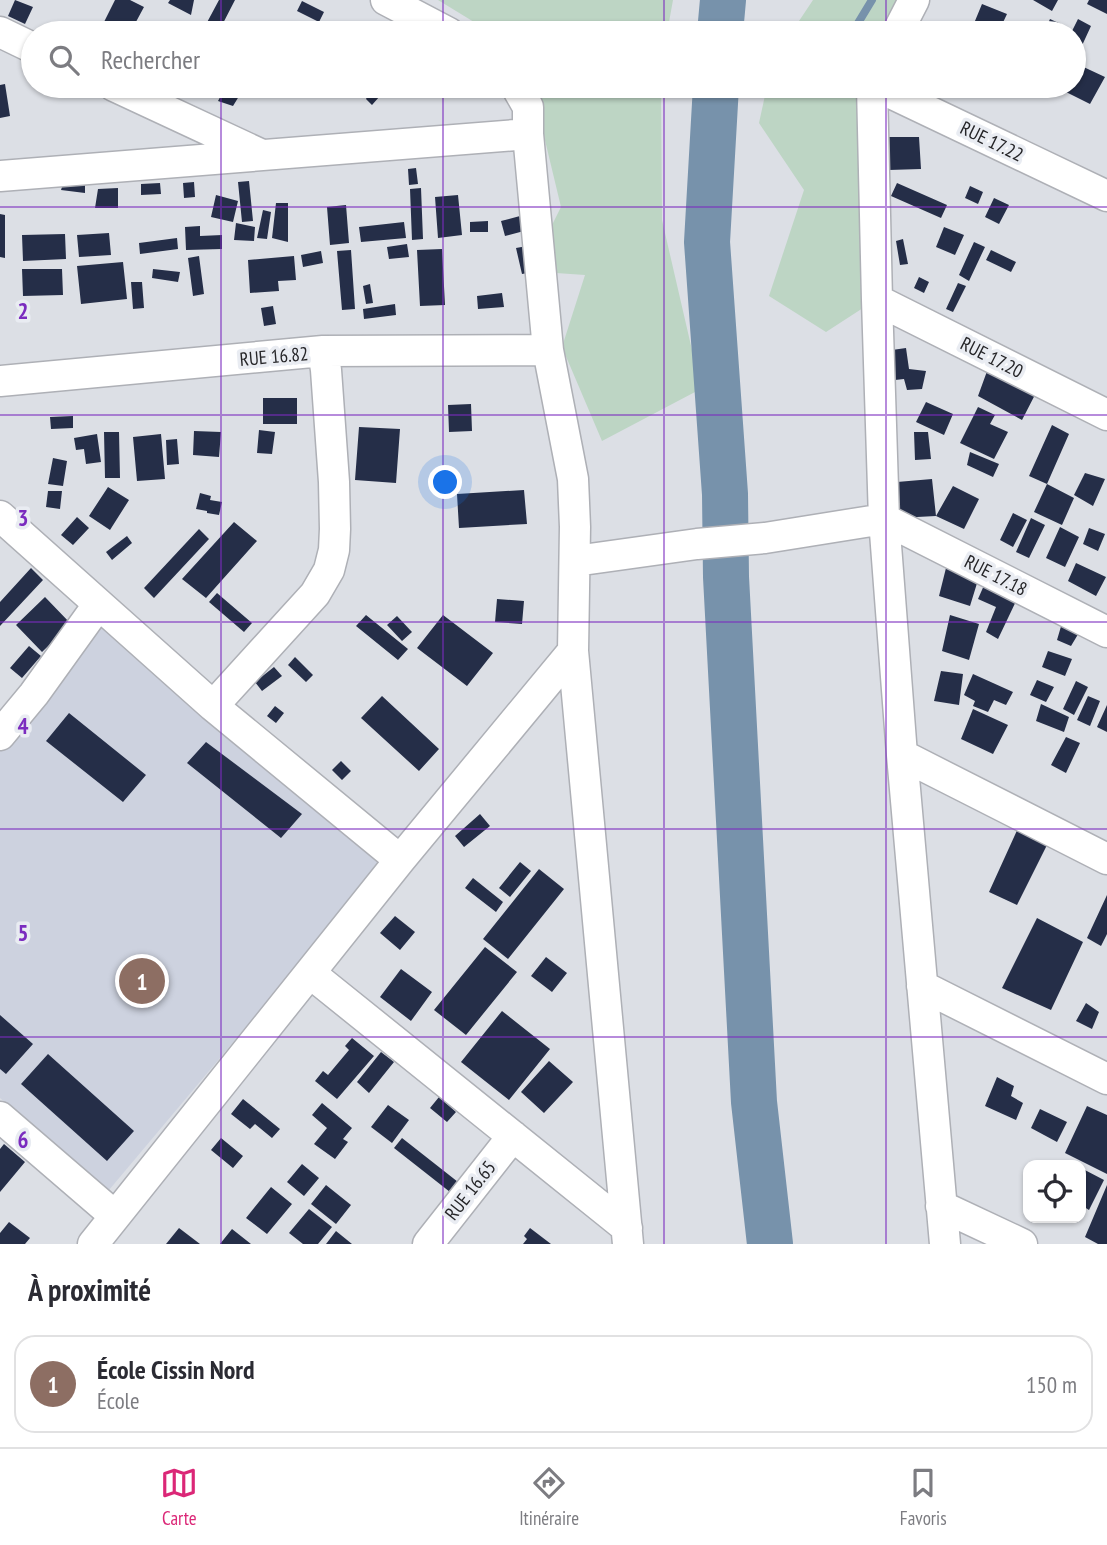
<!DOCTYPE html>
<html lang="fr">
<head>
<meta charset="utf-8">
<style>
  body { margin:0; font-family:"PT Sans Narrow",sans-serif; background:#f7f7f7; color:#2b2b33 }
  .controls { position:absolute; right:21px; bottom:21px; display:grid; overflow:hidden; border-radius:14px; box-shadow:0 2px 5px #0004 }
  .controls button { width:63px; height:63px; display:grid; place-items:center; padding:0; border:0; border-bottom:2px solid #e1e1e2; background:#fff; color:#2b2b33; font:35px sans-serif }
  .you { position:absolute; left:446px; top:483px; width:24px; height:24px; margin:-18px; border:5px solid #fff; border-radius:50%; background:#1a73e8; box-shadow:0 0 0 10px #1a73e833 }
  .badge { display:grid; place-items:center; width:46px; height:46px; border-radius:50%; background:#db2777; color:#fff; font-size:23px; font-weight:700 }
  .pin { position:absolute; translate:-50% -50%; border:4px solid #fff; box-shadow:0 2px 7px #0006 }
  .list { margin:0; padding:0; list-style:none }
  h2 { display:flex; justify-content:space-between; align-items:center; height:91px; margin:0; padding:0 28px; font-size:30px }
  h2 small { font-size:23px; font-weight:400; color:#7c7c81 }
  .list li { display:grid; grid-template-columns:46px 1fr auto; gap:21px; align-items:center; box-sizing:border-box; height:98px; margin:0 14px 14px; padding:0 14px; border:2px solid #e1e1e2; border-radius:21px }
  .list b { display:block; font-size:26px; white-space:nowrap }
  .list p { margin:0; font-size:23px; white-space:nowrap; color:#7c7c81 }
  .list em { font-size:23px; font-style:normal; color:#7c7c81 }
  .icon { flex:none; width:38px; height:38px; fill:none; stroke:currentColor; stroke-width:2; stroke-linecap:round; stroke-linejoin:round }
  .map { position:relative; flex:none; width:1107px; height:1244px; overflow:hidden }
  .search { position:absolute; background:#fff; box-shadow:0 2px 5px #0004; left:21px; right:21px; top:21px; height:77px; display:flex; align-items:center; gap:18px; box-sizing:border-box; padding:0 24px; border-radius:38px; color:#7c7c81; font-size:26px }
  .sheet { height:203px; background:#fff }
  nav { display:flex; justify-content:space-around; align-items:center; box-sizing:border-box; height:98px; border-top:2px solid #e1e1e2; background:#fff; font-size:19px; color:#7c7c81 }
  nav a { display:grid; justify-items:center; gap:4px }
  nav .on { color:#db2777 }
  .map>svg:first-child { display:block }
  .built { fill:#cdd2df }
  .green { fill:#bdd5c4 }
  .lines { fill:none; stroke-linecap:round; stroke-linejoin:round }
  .stream { stroke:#7792ab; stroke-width:8 }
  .river { stroke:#7792ab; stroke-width:46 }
  .building { fill:#252e48 }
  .street-casing { stroke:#aeb0b6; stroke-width:33 }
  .street { stroke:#fff; stroke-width:30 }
  .grid { fill:none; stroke:#7b2cbf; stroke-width:2; stroke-opacity:0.55 }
  .labels { text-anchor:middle; stroke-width:7; stroke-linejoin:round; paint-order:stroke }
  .street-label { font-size:19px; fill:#252528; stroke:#e9ecf2 }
  .grid-label { font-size:23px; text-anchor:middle; font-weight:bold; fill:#7b2cbf; stroke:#e9ecf2; stroke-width:7; stroke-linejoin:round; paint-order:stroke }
</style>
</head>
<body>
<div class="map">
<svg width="1107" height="1244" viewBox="0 0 1107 1244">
  <rect width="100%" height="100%" fill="#dcdfe5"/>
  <path class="built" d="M101,625L383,864L109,1190L0,1098V746Z"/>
  <path class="green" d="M438,0H673L667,33H492Z
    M813,0H903L889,33H791Z
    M532,86H661L662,220L698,376L695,392L602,441L562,347L585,275L556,273L551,227L561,207Z
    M767,86H864L863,308L826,332L769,296L804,190L759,123Z"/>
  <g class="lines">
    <path class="stream" d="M852,33L872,0
      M715,91L725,86"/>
    <path class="river" d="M720,33L723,0
      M716,86L707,242L725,494L726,577L754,1102L770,1244"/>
  </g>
  <path class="building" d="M15,0L33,7L25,24L8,16Z
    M115,0H130L144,7L130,33H126L104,22Z
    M170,0H194L191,15L168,3Z
    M219,0H235L218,33H215L204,28Z
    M1033,0H1058L1052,11Z
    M1089,0H1107V14L1087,4Z
    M302,1L324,12L319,22L297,11Z
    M982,4L1007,14L998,33H970Z
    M1050,19L1063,25L1059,33H1029L1034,24L1045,30Z
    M1078,19L1091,26L1079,52L1074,49V33H1071Z
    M1075,63L1105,77L1090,104L1062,90L1064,86H1074Z
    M5,84L10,116L0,118V85Z
    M154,86H171L179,90L173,100L153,88Z
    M226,86H238L244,88L233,106L218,101Z
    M361,86H384L387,88L372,105L366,99L367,97L362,93L365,89Z
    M889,137H919L921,169L889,170Z
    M416,168L418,184L409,185L408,169Z
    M65,178L85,180V193L61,190Z
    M249,181L253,221L242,222L238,182Z
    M194,182L195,197L184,198L183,183Z
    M160,183L161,194L141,195V184Z
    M897,183L947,205L941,218L891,196Z
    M970,186L983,192L978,204L965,198Z
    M118,188V208H95L98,189Z
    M421,188L423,239L412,240L410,189Z
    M216,195L238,201L233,222L211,217Z
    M458,195L462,235L438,238L435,197Z
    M994,198L1009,205L999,224L985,217Z
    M276,203H288V242L272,238Z
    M346,205L349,243L330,245L327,207Z
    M263,210L271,212L267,239L257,238Z
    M0,214L5,215V258L0,257Z
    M520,216L524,231L505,236L501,221Z
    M488,221V232H470V222Z
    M404,222L406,238L361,242L359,227Z
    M236,223L255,227L254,241L234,240Z
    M200,226V236L222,235V249L186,250L185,227Z
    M944,227L964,235L955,255L936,247Z
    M109,233L111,255L79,257L77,235Z
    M65,234L66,259L23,261L22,235Z
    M177,238L178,249L140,254L139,243Z
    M903,239L908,264L900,265L896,241Z
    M974,242L985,247L969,281L959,275Z
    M407,244L409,257L389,259L387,247Z
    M527,246L533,272L522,274L516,248Z
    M442,249L445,305L420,306L417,250Z
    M351,250L355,309L342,310L337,251Z
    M991,250L1016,262L1011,272L986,260Z
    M321,251L323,263L303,267L301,255Z
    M199,256L204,294L193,296L188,258Z
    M294,256L296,280L278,281L279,291L250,293L248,260Z
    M123,262L127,299L81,304L77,266Z
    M22,269H62L63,295L23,296Z
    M153,269L180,272L178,282L152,278Z
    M919,277L929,282L924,293L914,288Z
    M131,282H142L144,308L133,309Z
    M958,283L966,286L953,312L946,309Z
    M370,284L373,303L366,304L363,286Z
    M502,293L504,307L478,309L477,296Z
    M395,304L396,315L364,319L363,309Z
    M273,306L276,324L264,326L261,308Z
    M906,348L909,369L926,371L922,389L907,390L904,379L895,380L892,350Z
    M990,363L1039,387L1022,420L978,396Z
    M263,398H297V424H263Z
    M926,402L953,414L944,435L916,422Z
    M471,404L472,431L449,432L448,405Z
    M978,407L995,415L990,424L1008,432L994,459L960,443Z
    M73,416V428L51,429L50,417Z
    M1052,425L1069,434L1047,484L1074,498L1062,525L1034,512L1047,484L1029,476Z
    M359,427L400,429L396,483L355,480Z
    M259,430L275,432L272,454L257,453Z
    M194,431L221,432L219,457L193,455Z
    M104,432H119L120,478H105Z
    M914,432H928L931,459L915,460Z
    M97,434L101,462L86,464L84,449L76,450L74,438Z
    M161,434L165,479L137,481L133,437Z
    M177,439L179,464L167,465L166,440Z
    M970,452L999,464L993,477L967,465Z
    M53,458L67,461L63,486L48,484Z
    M1085,473L1105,479L1093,506L1074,495Z
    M932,479L936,516L898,518L897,482Z
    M953,486L979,499L964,529L936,516Z
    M108,487L129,500L110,530L89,516Z
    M524,490L527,524L459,528L457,494Z
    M48,491H62L60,509L46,507Z
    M200,493L211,496L210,500L222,502L219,515L207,513V511L196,509Z
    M1013,513L1027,520L1013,547L1000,540Z
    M77,517L89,528L73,545L61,535Z
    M1031,518L1045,525L1029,558L1016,552Z
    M234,522L257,541L206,598L182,579Z
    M1060,527L1079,537L1065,567L1046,558Z
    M1089,528L1105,534L1098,551L1083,544Z
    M199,529L209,539L154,598L144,588Z
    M127,536L132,543L112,560L106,552Z
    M1076,563L1106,577L1096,596L1068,581Z
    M31,568L43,580L0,626V602Z
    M946,568L978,580L970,606L939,596Z
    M985,583L1018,597L998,639L986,632L996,607L978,599Z
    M217,593L252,623L244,632L209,602Z
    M45,597L71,624L42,652L16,625Z
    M497,599L524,601L522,624L495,622Z
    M366,615L408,649L398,660L356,626Z
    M443,615L493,653L467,686L417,648Z
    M950,615L979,624L969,660L942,651Z
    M397,616L412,632L402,641L387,625Z
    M1062,623L1080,631L1071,646L1057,640Z
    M29,646L41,656L22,678L10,668Z
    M1048,651L1072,659L1065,676L1042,667Z
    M295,657L313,675L306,682L288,665Z
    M274,667L282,676L262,691L255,682Z
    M941,671L963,674L959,705L934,701Z
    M973,674L1013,692L1006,705L994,700L988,712L973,706L975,701L964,695Z
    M1037,680L1054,687L1046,702L1030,695Z
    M1076,681L1088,687L1074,715L1063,709Z
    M382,696L439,749L419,771L361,718Z
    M1088,696L1100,701L1090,726L1077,720Z
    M1041,704L1069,717L1064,732L1036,721Z
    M1107,705V732L1097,727Z
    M275,706L284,713L276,723L267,716Z
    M973,709L1008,725L993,754L961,739Z
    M69,713L146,775L123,802L46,741Z
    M1066,737L1080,743L1066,773L1051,765Z
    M206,742L302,814L281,838L187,763Z
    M341,761L351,771L342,780L332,770Z
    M480,814L490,826L464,847L455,836Z
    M1019,826L1049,841L1017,905L989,892Z
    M520,862L531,871L510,897L499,888Z
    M539,869L564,889L508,959L483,939Z
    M473,878L503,902L496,912L465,888Z
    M1107,895V934L1101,946L1087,938Z
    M395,916L415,932L400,950L380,933Z
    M1037,918L1083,942L1051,1010L1002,988Z
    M485,947L517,972L466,1035L434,1010Z
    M546,957L567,973L552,992L531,976Z
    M401,969L432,992L411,1021L380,997Z
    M1086,1003L1099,1012L1092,1029L1076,1021Z
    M502,1011L550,1049L509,1100L461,1062Z
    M0,1015L33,1044L6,1074L0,1069Z
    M352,1038L374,1056L337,1099L315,1081L323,1071L328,1075L349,1050L345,1046Z
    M381,1052L394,1062L369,1093L357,1082Z
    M48,1054L134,1131L107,1161L21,1084Z
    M549,1061L573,1082L544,1113L521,1092Z
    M997,1077L1014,1086L1011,1096L1023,1103L1016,1120L985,1106Z
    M439,1097L456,1112L447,1122L430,1108Z
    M243,1099L280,1129L272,1138L255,1124L250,1129L231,1114Z
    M322,1103L352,1128L343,1139L348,1142L335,1159L314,1144L327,1128L312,1115Z
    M388,1105L409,1120L392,1143L371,1127Z
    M1087,1106L1107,1115V1174L1065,1153Z
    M1040,1109L1067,1122L1057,1142L1031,1128Z
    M221,1138L243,1156L233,1168L211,1150Z
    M402,1138L458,1182L450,1192L394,1148Z
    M4,1144L25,1162L0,1192V1149Z
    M302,1164L319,1178L304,1196L287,1182Z
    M1081,1168L1104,1180L1089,1210L1081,1205Z
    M326,1185L351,1205L336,1224L311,1204Z
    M1107,1185V1244H1098L1085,1237Z
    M271,1187L292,1204L267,1234L246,1218Z
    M309,1209L332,1227L318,1244H303L289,1233Z
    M9,1222L30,1238L25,1244H0V1233Z
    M179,1228L200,1244H166Z
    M530,1228L551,1244H523L527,1239L524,1236Z
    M232,1229L251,1244H220Z
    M336,1231L352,1244H326Z"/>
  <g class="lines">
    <g class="street-casing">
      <path id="street" d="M386,0L449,33
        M0,32L33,48
        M897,33L914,0
        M114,86L260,154
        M516,86L528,107V134L548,350L573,479L575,527L573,651L628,1244
        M872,86L877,300L884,519L902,755L945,1244
        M876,86L1107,196
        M0,176L528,134
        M877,300L1107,415
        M0,381L323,351L548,350
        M0,516L213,706L400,860
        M575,561L697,544L765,538L884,519L1107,632
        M213,706L315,594L329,570L334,550L335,529L334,482L326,370L323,351
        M0,735L34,694L98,605
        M902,755L1107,859
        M310,973L627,1228
        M922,986L1107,1079
        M0,1117L115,1216
        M941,1206L1022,1244
        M93,1244L400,860L573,651
        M428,1244L513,1136"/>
    </g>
    <use href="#street" class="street"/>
  </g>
  <path class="grid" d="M221,0V33M443,0V33M664,0V33M886,0V33M221,86V1244M443,86V1244M664,86V1244M886,86V1244M0,207H1107M0,415H1107M0,622H1107M0,829H1107M0,1037H1107"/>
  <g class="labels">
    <g class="street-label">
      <text transform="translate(992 141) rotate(26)" y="7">RUE 17.22</text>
      <text transform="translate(274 356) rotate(-5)" y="7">RUE 16.82</text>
      <text transform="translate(992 357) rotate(27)" y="7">RUE 17.20</text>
      <text transform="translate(996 575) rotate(27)" y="7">RUE 17.18</text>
      <text transform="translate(470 1190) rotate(-52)" y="7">RUE 16.65</text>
    </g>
  </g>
  <g class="grid-label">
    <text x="23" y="319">2</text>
    <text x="23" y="526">3</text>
    <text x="23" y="734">4</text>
    <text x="23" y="941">5</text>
    <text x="23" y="1148">6</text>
  </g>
</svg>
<div class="controls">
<button><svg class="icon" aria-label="locate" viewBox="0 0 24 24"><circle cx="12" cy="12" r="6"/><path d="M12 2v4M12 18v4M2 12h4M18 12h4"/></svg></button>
</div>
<div class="you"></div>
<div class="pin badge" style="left:142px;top:981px;background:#8d6e63">1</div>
<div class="search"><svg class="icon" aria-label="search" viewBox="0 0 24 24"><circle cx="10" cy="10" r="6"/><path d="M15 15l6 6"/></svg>Rechercher</div>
</div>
<section class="sheet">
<h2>À proximité<small></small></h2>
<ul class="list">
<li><span class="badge" style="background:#8d6e63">1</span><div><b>École Cissin Nord</b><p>École</p></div><em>150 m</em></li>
</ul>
</section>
<nav>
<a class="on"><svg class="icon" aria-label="map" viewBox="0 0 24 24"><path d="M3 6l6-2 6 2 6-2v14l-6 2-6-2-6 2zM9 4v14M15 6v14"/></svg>Carte</a>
<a><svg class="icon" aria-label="directions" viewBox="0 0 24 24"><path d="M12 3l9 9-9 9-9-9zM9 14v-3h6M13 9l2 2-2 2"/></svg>Itinéraire</a>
<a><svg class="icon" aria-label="saved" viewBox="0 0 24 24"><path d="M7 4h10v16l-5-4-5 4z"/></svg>Favoris</a>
</nav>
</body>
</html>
